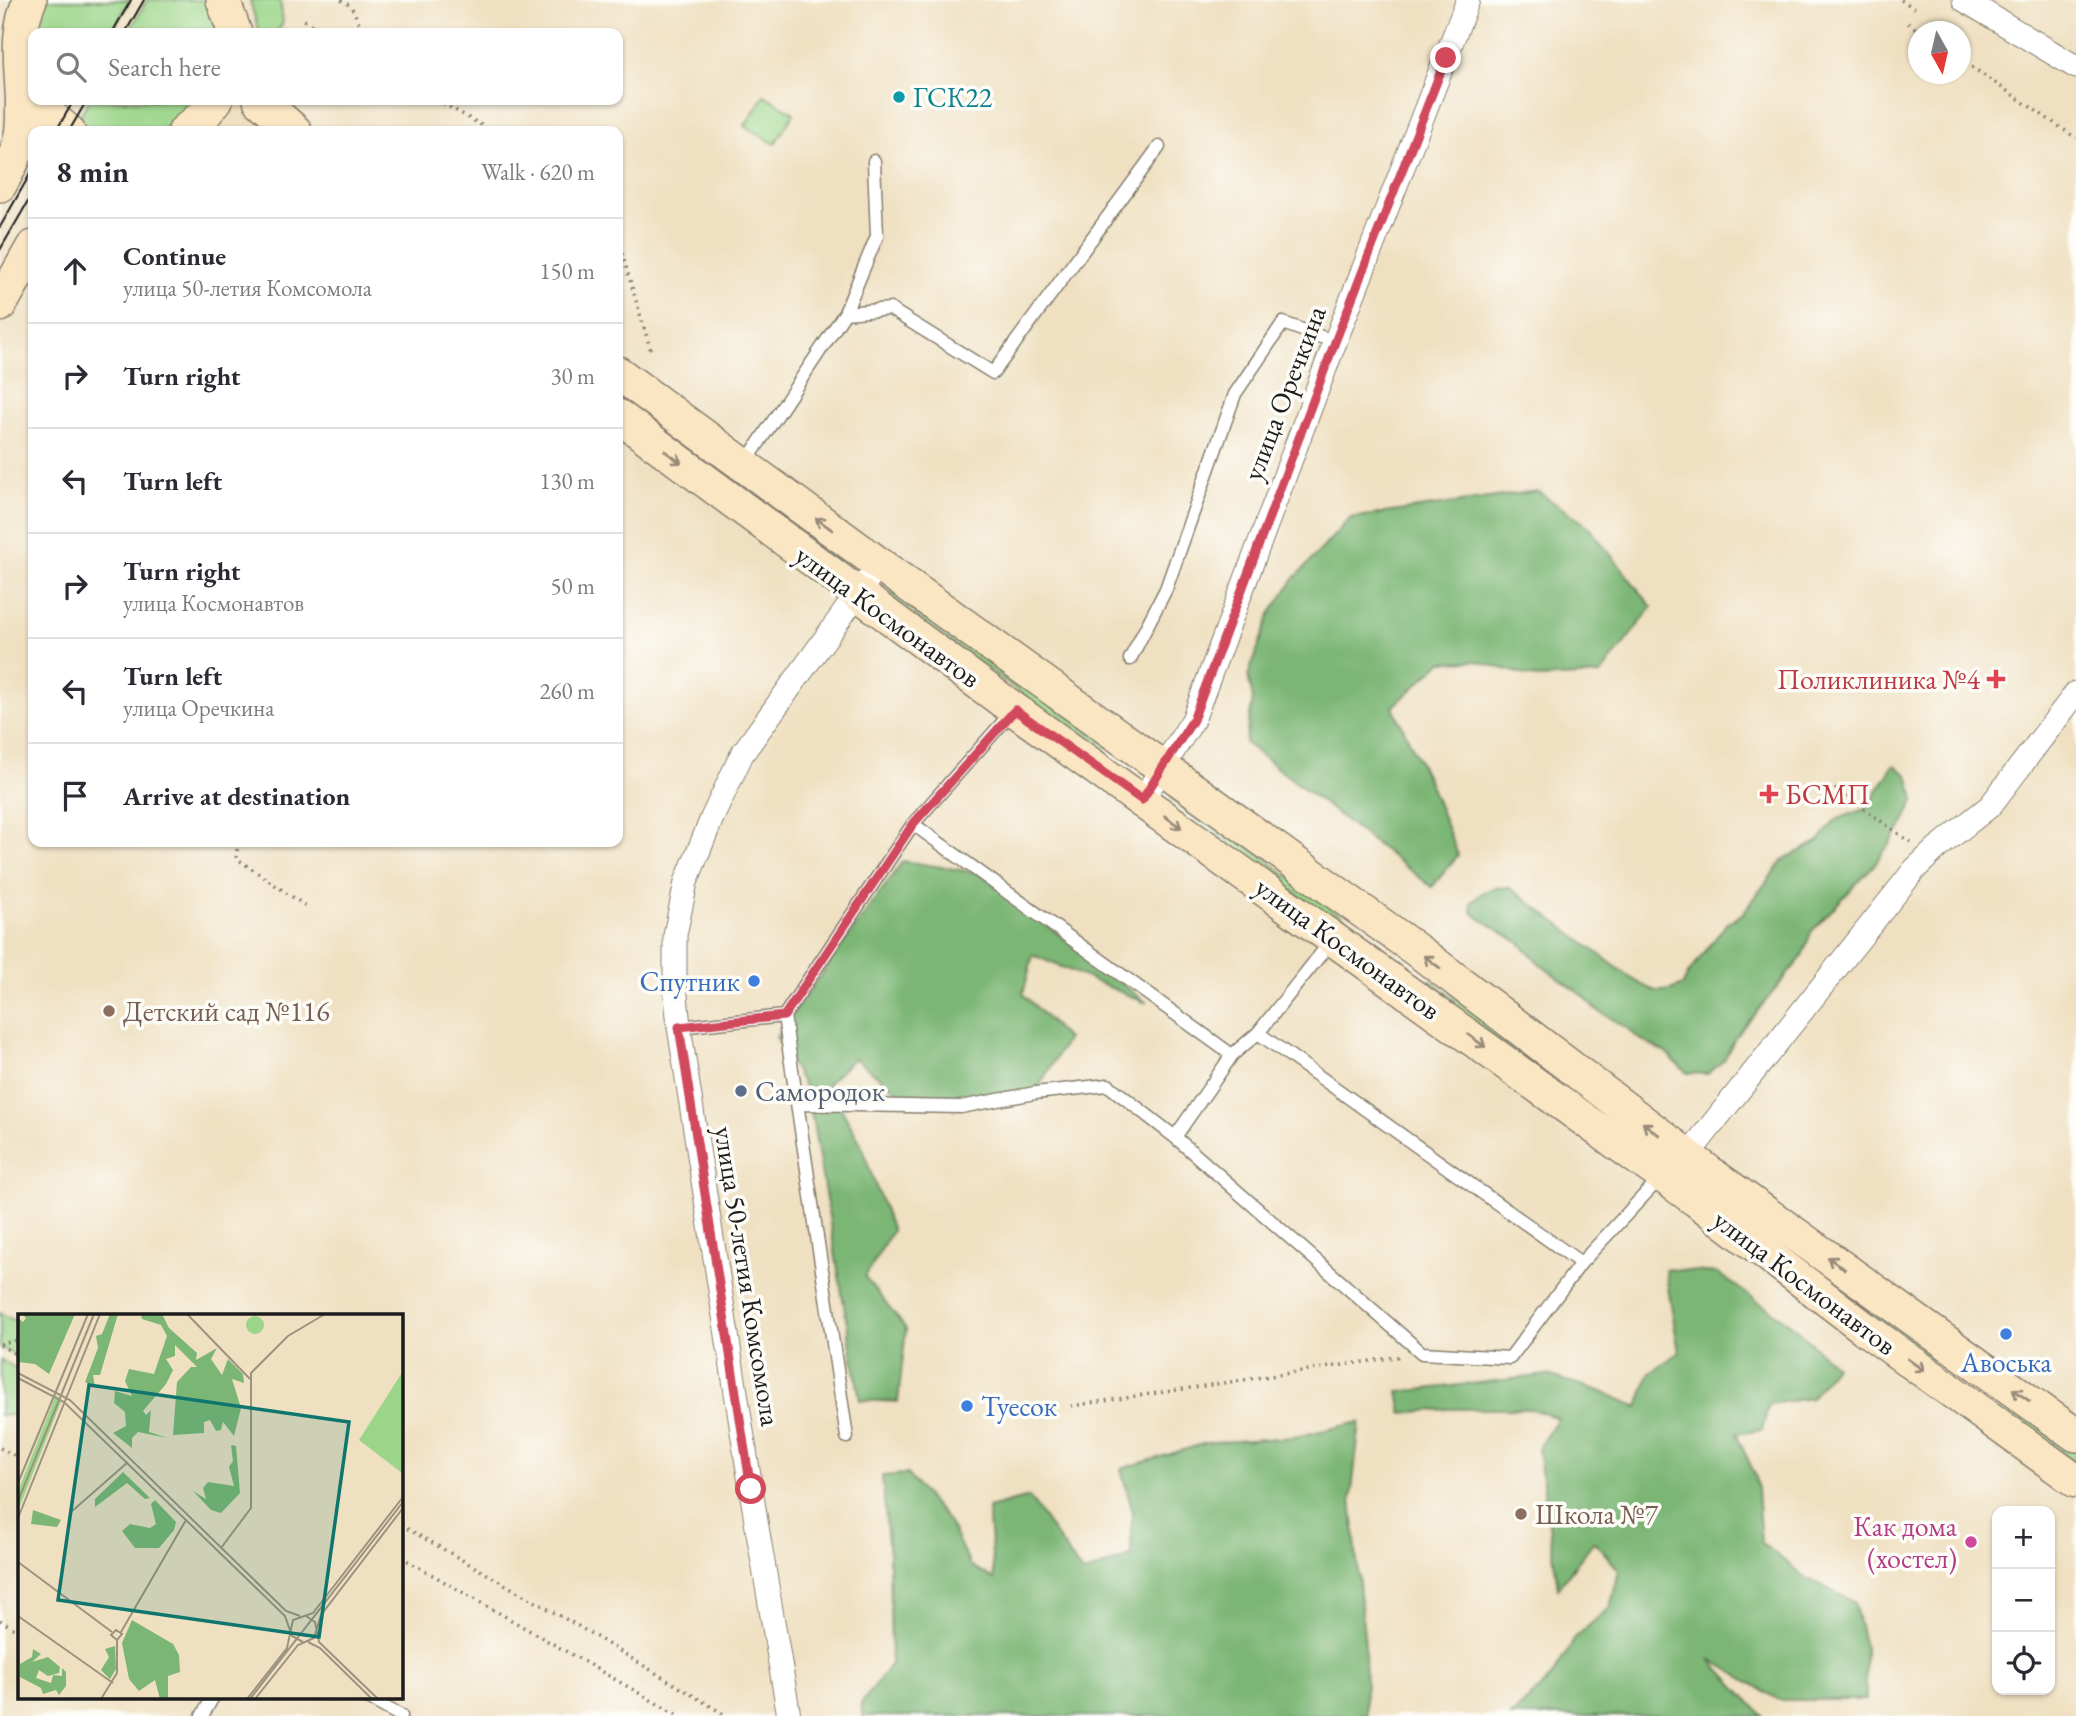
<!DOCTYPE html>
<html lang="en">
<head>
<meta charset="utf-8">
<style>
  body { margin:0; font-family:"EB Garamond",serif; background:#f2f2f3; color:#2b2b33 }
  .controls { position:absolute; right:21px; bottom:21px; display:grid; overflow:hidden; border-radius:14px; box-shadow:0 2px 5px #0004 }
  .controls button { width:63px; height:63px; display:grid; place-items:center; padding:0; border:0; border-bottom:2px solid #e1e1e2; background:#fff; color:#2b2b33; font:35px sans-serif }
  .compass { position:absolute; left:1908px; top:21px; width:63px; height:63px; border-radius:50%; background:#fff; box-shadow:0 2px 5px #0004; rotate:172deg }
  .stop { position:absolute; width:21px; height:21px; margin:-16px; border:5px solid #d1495b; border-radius:50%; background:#fff }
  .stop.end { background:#d1495b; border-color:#fff; box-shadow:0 2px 7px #0008 }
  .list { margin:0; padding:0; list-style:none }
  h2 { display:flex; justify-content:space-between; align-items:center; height:91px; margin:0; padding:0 28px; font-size:30px }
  h2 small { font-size:23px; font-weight:400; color:#7c7c81 }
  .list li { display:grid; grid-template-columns:46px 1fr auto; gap:21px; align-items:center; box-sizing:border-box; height:105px; padding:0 28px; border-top:2px solid #e1e1e2 }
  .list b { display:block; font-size:26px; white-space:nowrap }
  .list p { margin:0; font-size:23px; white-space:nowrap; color:#7c7c81 }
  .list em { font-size:23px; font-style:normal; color:#7c7c81 }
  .icon { flex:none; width:38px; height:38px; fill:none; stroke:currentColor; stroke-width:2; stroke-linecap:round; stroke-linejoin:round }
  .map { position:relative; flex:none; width:2076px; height:1716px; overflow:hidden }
  .search { position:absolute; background:#fff; box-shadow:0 2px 5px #0004; left:28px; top:28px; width:595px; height:77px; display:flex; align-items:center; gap:18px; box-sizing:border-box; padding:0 24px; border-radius:14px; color:#7c7c81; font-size:26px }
  .panel { position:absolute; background:#fff; box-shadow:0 2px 5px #0004; left:28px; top:126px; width:595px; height:721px; border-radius:14px }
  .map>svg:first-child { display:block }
  .green { fill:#9bd589; stroke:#5c7852; stroke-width:2 }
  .forest { fill:#7cb675; stroke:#4c6948; stroke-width:2 }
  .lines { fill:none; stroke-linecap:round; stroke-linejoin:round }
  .lane-casing { stroke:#867e6e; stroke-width:15 }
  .street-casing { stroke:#867e6e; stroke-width:25 }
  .secondary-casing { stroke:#867e6e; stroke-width:36 }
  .path { stroke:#867e6e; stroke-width:3.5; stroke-dasharray:2 5; stroke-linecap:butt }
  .lane { stroke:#fff; stroke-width:12 }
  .street { stroke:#fff; stroke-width:23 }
  .secondary { stroke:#fbe6c4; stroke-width:33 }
  .tram { stroke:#1c1c1c; stroke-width:2 }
  .oneway { stroke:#978b78 }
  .route { stroke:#d1495b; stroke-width:9 }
  .culture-dot { fill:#0f9aa8; stroke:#fdfcf7; stroke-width:2.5 }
  .health-dot { fill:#e0444e; stroke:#fdfcf7; stroke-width:2.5 }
  .shop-dot { fill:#3f7fe0; stroke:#fdfcf7; stroke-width:2.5 }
  .education-dot { fill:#8d6e63; stroke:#fdfcf7; stroke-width:2.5 }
  .service-dot { fill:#5c6f8a; stroke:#fdfcf7; stroke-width:2.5 }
  .hotel-dot { fill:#d1479c; stroke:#fdfcf7; stroke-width:2.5 }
  .labels { text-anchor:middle; stroke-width:7; stroke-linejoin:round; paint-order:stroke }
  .culture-label { font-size:28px; fill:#0d838f; stroke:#fdfcf7; text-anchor:start }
  .street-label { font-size:28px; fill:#1c1c1c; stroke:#fdfcf7 }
  .health-label { font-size:28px; fill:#be3a42; stroke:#fdfcf7; text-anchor:end }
  .shop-label { font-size:28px; fill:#366cbe; stroke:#fdfcf7; text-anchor:end }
  .education-label { font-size:28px; fill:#785e54; stroke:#fdfcf7; text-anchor:start }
  .service-label { font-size:28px; fill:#4e5e75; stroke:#fdfcf7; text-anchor:start }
  .hotel-label { font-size:28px; fill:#b23c85; stroke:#fdfcf7; text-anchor:end }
  .inset-road { fill:none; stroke:#9b927f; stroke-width:2 }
  .view { fill:#0f766e; fill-opacity:0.15; stroke:#0f766e; stroke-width:3.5 }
  .inset-edge { fill:none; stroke:#1c1c1c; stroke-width:3.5 }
</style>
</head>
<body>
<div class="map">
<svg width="2076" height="1716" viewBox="0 0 2076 1716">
  <rect width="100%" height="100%" fill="#fdfcf7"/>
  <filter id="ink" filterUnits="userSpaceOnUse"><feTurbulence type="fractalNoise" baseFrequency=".0143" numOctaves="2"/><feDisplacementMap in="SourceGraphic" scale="14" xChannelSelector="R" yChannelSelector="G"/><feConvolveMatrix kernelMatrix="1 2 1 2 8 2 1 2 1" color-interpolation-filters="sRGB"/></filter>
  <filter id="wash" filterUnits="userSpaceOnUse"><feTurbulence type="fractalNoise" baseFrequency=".00686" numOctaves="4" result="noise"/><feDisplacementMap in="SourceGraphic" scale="28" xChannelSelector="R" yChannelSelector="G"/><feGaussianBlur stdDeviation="1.57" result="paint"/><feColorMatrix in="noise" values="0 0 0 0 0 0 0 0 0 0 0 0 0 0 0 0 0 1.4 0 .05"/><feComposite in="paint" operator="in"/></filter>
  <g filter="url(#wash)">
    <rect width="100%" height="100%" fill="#efe0c1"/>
    <path class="green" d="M45,0H130L111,33H34Z
      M147,0H208L218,33H128Z
      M250,0H280L283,22L277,33H259Z
      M764,95L794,113L775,144L745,126Z
      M89,100H201L181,120L159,131H95L76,122Z
      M618,386L846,555L840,564L618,400Z
      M894,589L1109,746L1103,753L889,597Z
      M1176,793L1380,944L1374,952L1171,800Z
      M1431,980L1650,1144L1645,1151L1425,987Z
      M1693,1171L2076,1450V1464L1686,1181Z
      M0,1313L19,1323V1358L0,1347Z
      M1,1360L19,1370V1415H0Z"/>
    <path class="forest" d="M1537,491L1588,526L1652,607L1600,675L1536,678L1477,661L1441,662L1393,707L1429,782L1458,855L1432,887L1245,743L1253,699L1248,676L1270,614L1294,579L1350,518Z
      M1894,765L1908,775L1915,799L1901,828L1873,866L1811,932L1802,957L1735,1038L1724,1060L1708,1074L1687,1073L1666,1053L1638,1038L1627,1028L1594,1008L1585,997L1542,966L1521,944L1476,916L1472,912L1471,903C1484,890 1492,886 1510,888L1631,978C1654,992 1658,996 1683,985L1688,974L1727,923L1743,913L1783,860L1819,841L1835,820L1862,810L1872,803L1877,791Z
      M903,861L980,873L1147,1003L1033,955L1023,994L1067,1039L1035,1093L917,1106L854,1058L827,1084L860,1142L892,1231L865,1277L906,1329L898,1402L860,1400L808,1093L776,1037Z
      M1665,1269L1717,1273L1792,1325L1835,1366L1811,1398L1769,1404L1762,1430L1736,1434L1756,1477L1761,1543L1807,1578L1854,1602L1865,1647L1866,1700H1779L1709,1658L1763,1716H1511L1551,1678L1576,1637L1610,1607L1619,1570L1594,1541L1558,1588L1538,1448L1558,1418L1531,1409H1448L1402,1413L1398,1392L1548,1375L1597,1390L1638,1407L1649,1374L1679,1352Z
      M1360,1422L1351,1499L1365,1646L1366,1716H863L861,1704L891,1664L889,1555L882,1476L907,1474L948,1521L970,1565L994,1579L988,1508L1029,1497L1083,1574L1131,1556L1132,1509L1121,1469L1206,1443L1294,1437Z"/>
  </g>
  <g filter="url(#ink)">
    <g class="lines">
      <g class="lane-casing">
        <path id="lane" d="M845,313L890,309L993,373L1159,147
          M744,465L845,313L877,236L874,161
          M1130,659L1166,589L1235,394L1283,323L1335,342
          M913,824L1232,1055
          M1332,940L1258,1033L1232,1055L1175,1137L1422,1353L1510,1358L1581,1263L1662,1176
          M679,1027L784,1016
          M1258,1033L1581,1263
          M798,1104L961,1107L1035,1093L1108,1085L1175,1137
          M847,1437L784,1016L913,824L1013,711
          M366,1697L401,1716
          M202,1716L213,1697"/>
      </g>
      <g class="street-casing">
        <path id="street" d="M1964,0L2076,67
          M1142,800L1193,720L1335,342L1468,0
          M1676,1165L1687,1156L1915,869L1937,848L1990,806L2076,693
          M789,1716L756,1521L679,1027L675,985V935L686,882L712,818L742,754L879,564"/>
      </g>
      <g class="secondary-casing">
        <path id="secondary" d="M223,0L235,33
          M37,100L43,110L68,131
          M260,100L295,131
          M185,131L203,116L216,100
          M0,185C9,169 18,153 21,135C28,91 10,42 30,0
          M0,305L33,247
          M618,373L879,564L1422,954L1714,1176L2076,1435
          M618,416L1015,710L1696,1200L1864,1328L2076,1481"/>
      </g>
      <path class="path" d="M341,0L351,6L364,33
        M1901,0L1916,9
        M304,20L325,33
        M1908,23L1920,32
        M1960,59L2076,138
        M437,100L492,131
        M618,240L651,351
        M1835,788L1910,842
        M238,842L236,858L307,907
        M0,1344L19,1340
        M0,1345L19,1356
        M1071,1406L1403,1356
        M0,1448L19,1458
        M401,1525L578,1626L727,1716
        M401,1557L679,1716
        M0,1620L19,1632"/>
      <use href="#lane" class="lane"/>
      <use href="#street" class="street"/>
      <use href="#secondary" class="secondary"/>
      <path class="tram" d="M112,33L131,0
        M125,33L144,0
        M56,131L74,100
        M69,131L87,100
        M0,227L33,169
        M0,250L33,193"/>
    </g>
    <defs><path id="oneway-shaft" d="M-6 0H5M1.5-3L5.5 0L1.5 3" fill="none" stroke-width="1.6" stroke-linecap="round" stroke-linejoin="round" transform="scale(1.75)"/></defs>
    <g class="oneway">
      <use href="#oneway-shaft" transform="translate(673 457) rotate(36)"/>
      <use href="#oneway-shaft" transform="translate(824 524) rotate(-144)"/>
      <use href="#oneway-shaft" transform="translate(1173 822) rotate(36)"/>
      <use href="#oneway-shaft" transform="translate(1432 962) rotate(-143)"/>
      <use href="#oneway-shaft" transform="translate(1477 1041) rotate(36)"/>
      <use href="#oneway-shaft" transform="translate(1651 1129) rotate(-143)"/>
      <use href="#oneway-shaft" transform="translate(1836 1263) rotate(-145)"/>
      <use href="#oneway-shaft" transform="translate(1916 1365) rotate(36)"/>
      <use href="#oneway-shaft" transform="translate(2021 1395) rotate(-144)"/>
    </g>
  </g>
  <g class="lines" filter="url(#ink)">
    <path class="route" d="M751,1489L679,1027L784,1016L913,824L1015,710L1142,800L1193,720L1335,342L1446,58"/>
  </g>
  <circle class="culture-dot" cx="899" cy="97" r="7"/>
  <g class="health-dot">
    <path d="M1992.5 668.5h7v7h7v7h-7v7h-7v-7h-7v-7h7z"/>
    <path d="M1765.5 783.5h7v7h7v7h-7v7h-7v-7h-7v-7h7z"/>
  </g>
  <g class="shop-dot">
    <circle cx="754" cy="981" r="7"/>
    <circle cx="2006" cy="1334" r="7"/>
    <circle cx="967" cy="1406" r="7"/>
  </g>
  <g class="education-dot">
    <circle cx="109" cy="1011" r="7"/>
    <circle cx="1521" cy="1514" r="7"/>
  </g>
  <circle class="service-dot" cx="741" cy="1091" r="7"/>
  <circle class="hotel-dot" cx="1971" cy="1542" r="7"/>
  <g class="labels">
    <g class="culture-label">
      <text x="913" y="107">ГСК22</text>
    </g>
    <g class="street-label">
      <text transform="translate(1284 393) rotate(-69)" y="10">улица Оречкина</text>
      <text transform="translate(888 616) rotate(36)" y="10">улица Космонавтов</text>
      <text transform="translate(1348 948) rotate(36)" y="10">улица Космонавтов</text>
      <text transform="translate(748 1276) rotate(81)" y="10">улица 50-летия Комсомола</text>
      <text transform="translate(1805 1282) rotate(37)" y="10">улица Космонавтов</text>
    </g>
    <g class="health-label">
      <text x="1980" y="689">Поликлиника №4</text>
      <text x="1785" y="804" text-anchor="start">БСМП</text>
    </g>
    <g class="shop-label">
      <text x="740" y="991">Спутник</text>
      <text x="2006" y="1372" text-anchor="middle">Авоська</text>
      <text x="981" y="1416" text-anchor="start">Туесок</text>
    </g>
    <g class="education-label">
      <text x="123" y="1021">Детский сад №116</text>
      <text x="1535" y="1524">Школа №7</text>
    </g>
    <g class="service-label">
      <text x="755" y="1101">Самородок</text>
    </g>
    <g class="hotel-label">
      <text x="1957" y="1536">Как дома<tspan x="1957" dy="32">(хостел)</tspan></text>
    </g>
  </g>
  <g transform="translate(18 1314)">
    <rect width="385" height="385" fill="#efe0c1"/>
    <path d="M228 11a9 9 0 1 1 18 0a9 9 0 1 1-18 0ZM385,57V158L384,159L341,126ZM38,81L43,88L0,197V177Z" fill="#9bd589"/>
    <path d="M4,0H57L31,60L17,50L0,48V4L5,8L8,4ZM92,0H100L82,61H75L77,73L67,68L80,34L78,22L84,20ZM123,0H144L151,14L179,39L178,46L199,34L193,45L204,61L210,45L225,60L226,69L214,65L223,94L216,122L205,108L203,116L198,117L192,106L186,108V119L155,121L159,68L173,53H179L157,31V42L148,45L155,56L148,70L125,97L128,101L133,96L131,118L150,124L120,118L114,124V134L95,119L108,112L107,98L96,89L97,77L114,82L107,67L111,55L136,60L149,22L143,11L124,5ZM213,131L218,132L222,179L203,199L193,196L175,177L188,185L185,174L190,168L216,172L211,153L215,147ZM105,158L132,184L127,185L109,169L77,193V185ZM137,186L158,208L156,216L141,234H117L104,217L112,210L132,214L138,210L133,190ZM15,196L43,206L39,213L13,210ZM114,306L155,330L161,341L162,358L150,362V385H142L137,366L121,377L111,365L104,329ZM97,332L98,355L92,365L83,356L91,343L87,335ZM15,335L23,340L14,348L30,343L42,353L41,359L30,362L21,356L18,364L33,369L35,361L44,362V354L48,358V372L41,381L38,376L25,380L23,374L2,363V350L14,343Z" fill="#7cb675"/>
    <path class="inset-road" d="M169,0L232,65M0,59L52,86L268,297L282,302M0,64L46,88L267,302L274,322L285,328M0,169L70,0M0,187L76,0M0,204L82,0M51,209L53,198L110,148M203,234L233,194V59L270,22L307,0M0,248L94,318M0,302L95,369M288,302L297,308L301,328L360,385M103,318L168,206M290,328L302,334L354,385M83,385L99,359V326L104,320L98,316L93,321L99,326M229,385L269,334L275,306L295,299L385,183M232,385L385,188M237,385L280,331L296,324L303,301L385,194"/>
    <path class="view" d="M71,71L331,108L301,323L40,286Z"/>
    <rect width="385" height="385" class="inset-edge"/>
  </g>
</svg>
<div class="controls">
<button>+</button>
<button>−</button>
<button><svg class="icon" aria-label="locate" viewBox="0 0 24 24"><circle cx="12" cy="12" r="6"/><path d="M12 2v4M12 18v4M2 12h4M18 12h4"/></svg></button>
</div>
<svg class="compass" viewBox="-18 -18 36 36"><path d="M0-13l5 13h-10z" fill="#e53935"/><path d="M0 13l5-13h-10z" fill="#7c7c81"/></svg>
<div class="stop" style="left:751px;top:1489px"></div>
<div class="stop end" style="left:1446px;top:58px"></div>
<div class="search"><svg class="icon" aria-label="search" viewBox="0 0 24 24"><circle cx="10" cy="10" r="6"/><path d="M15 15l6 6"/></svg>Search here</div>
<section class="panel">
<h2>8 min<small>Walk · 620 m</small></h2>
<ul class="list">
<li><svg class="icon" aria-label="ahead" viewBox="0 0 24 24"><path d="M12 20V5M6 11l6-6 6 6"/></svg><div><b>Continue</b><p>улица 50-летия Комсомола</p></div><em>150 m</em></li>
<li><svg class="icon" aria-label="right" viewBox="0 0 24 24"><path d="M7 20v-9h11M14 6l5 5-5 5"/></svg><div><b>Turn right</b></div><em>30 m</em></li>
<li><svg class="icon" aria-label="left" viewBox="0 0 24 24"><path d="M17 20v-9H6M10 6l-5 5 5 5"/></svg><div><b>Turn left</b></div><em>130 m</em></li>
<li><svg class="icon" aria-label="right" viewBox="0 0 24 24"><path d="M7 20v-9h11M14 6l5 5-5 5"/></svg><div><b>Turn right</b><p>улица Космонавтов</p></div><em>50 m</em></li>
<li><svg class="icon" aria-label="left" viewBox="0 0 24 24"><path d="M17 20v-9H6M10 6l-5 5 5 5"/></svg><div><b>Turn left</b><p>улица Оречкина</p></div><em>260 m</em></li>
<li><svg class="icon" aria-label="arrive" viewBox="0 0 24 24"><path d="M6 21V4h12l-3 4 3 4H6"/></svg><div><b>Arrive at destination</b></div></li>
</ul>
</section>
</div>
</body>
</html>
